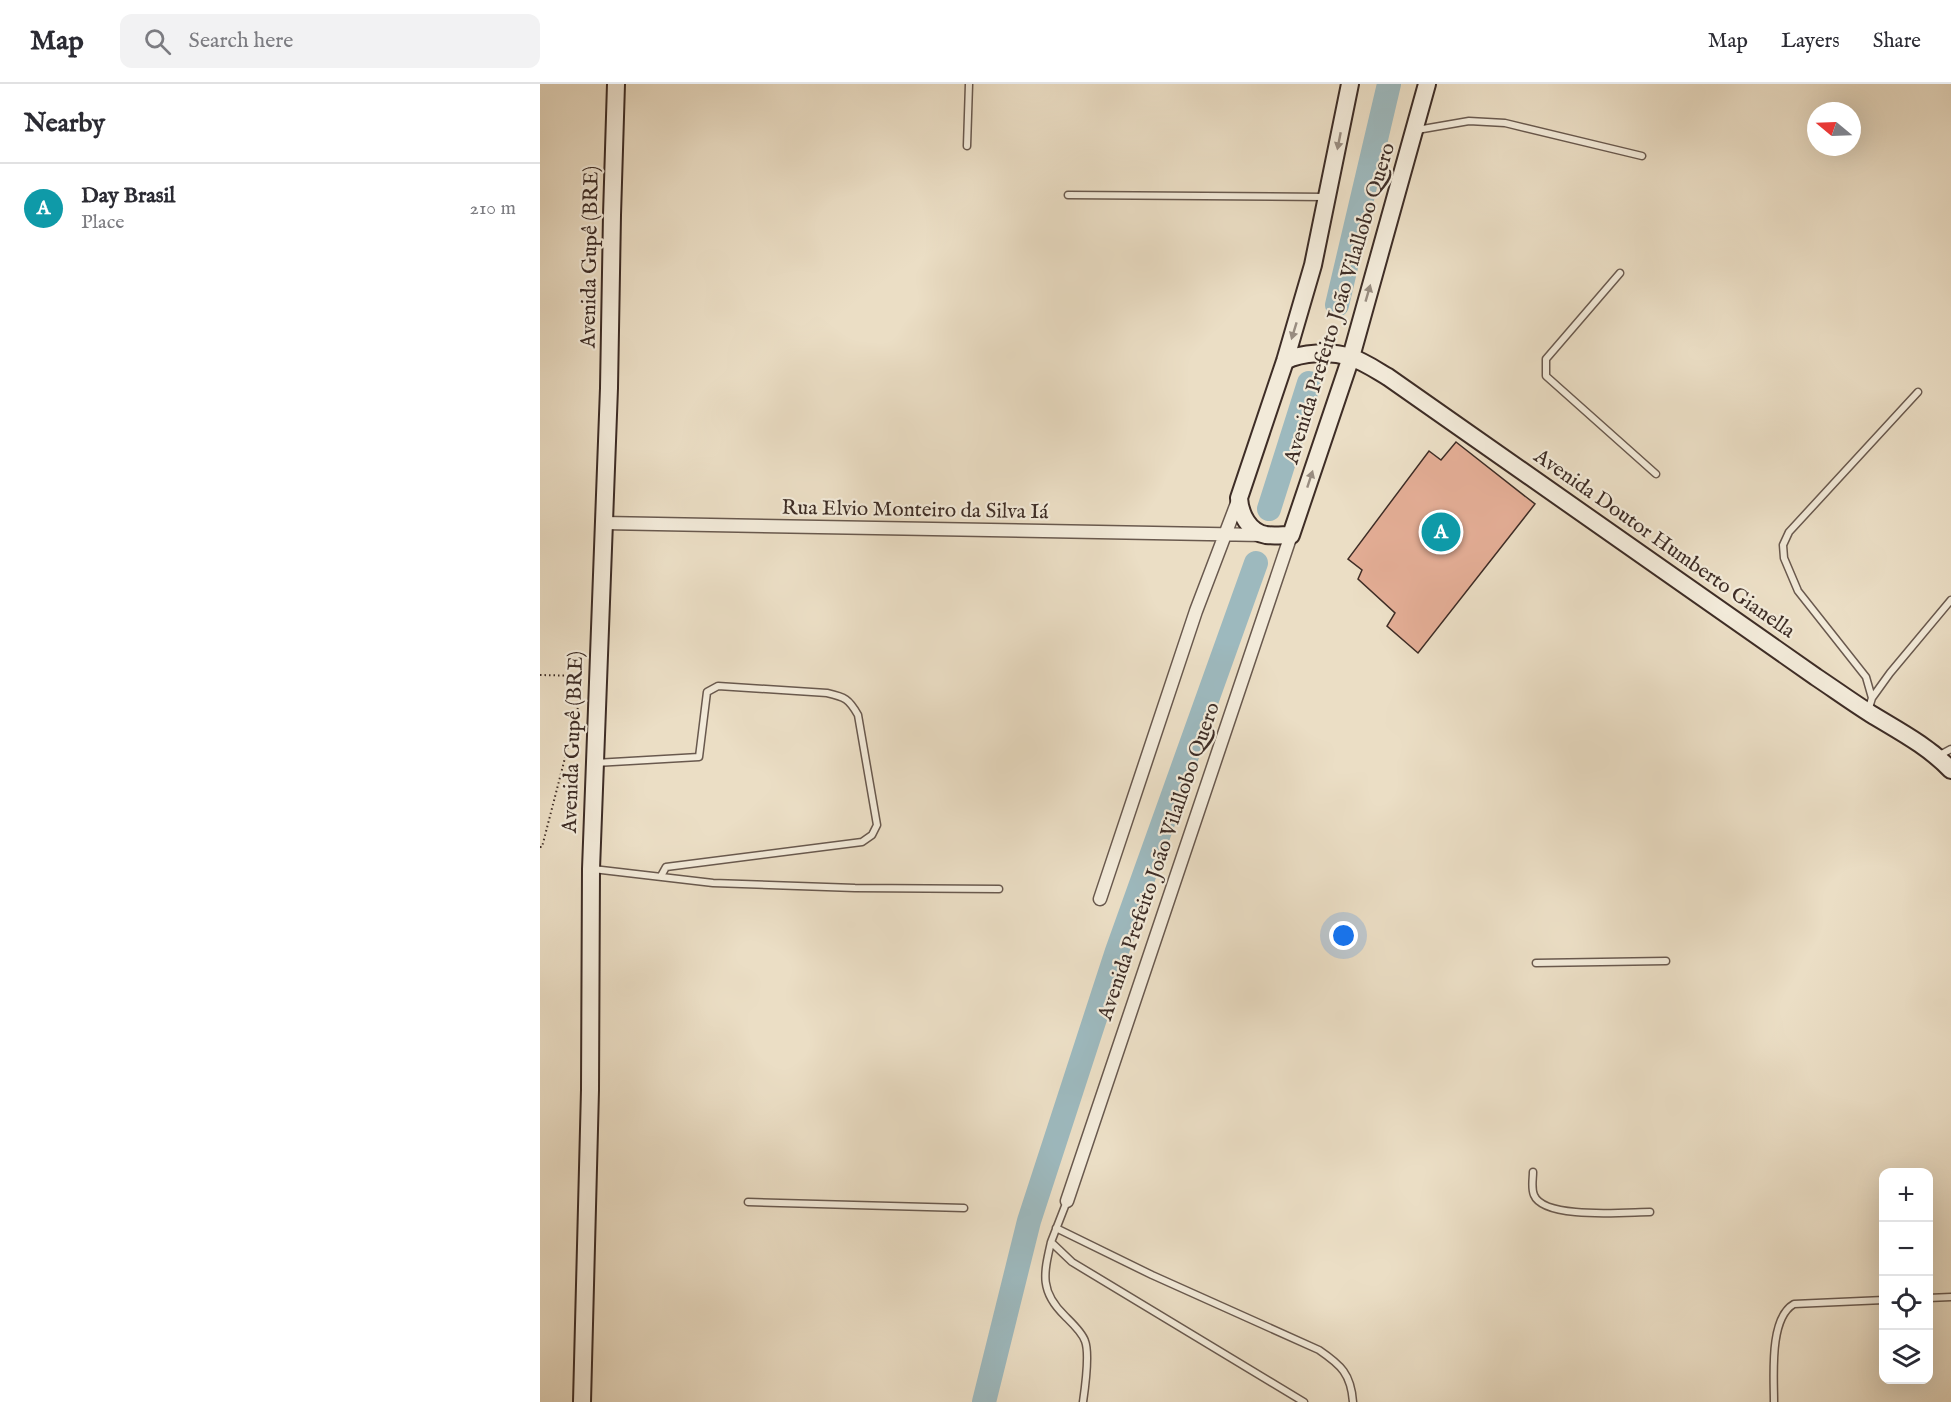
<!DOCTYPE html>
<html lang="en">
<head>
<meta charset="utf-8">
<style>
  body { margin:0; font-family:"IM FELL English",serif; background:#f2f2f3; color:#2b2b33 }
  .controls { position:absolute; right:18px; bottom:18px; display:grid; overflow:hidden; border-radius:12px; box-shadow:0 6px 24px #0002 }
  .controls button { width:54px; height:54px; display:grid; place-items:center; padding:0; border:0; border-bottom:2px solid #e1e1e2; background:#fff; color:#2b2b33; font:30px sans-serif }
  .compass { position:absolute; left:1267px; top:18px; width:54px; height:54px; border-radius:50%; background:#fff; box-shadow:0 6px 24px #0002; rotate:289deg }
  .you { position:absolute; left:804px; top:852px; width:21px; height:21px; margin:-15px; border:4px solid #fff; border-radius:50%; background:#1a73e8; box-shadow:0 0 0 9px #1a73e833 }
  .badge { display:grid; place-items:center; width:39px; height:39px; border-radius:50%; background:#8f2418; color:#fff; font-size:20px; font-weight:700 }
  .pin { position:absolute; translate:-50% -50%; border:3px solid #fff; box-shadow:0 2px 6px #0006 }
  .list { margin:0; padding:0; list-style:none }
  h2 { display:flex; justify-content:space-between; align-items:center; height:78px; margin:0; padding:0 24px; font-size:26px }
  h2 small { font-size:20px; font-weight:400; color:#7c7c81 }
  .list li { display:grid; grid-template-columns:39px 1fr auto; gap:18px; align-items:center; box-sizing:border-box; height:90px; padding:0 24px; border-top:2px solid #e1e1e2 }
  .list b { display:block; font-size:22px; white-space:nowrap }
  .list p { margin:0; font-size:20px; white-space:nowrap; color:#7c7c81 }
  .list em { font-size:20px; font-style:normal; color:#7c7c81 }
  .icon { flex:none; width:33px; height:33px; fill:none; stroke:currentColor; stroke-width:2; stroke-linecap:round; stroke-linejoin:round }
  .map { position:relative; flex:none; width:1411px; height:1318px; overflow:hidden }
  header { display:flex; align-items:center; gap:36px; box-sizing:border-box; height:84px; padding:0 30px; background:#fff; border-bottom:2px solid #e1e1e2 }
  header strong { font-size:28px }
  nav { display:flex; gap:33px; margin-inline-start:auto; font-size:21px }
  .search { width:420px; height:54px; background:#f2f2f3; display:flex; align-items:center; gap:15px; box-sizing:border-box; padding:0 21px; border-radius:12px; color:#7c7c81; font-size:22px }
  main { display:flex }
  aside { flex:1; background:#fff }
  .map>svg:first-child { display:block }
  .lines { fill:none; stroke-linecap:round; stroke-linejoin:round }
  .river { stroke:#9db9be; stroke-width:24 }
  .building { fill:#e3ad95; stroke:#3e2d26; stroke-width:1.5 }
  .lane-casing { stroke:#69594e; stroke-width:9 }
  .street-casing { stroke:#69594e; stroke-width:15 }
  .secondary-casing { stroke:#3e2d26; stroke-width:20 }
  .path { stroke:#3e2d26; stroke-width:2; stroke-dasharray:1.5 3; stroke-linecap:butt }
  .lane { stroke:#f2ead9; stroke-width:6 }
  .street { stroke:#f2ead9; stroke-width:12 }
  .secondary { stroke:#f2ead9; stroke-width:16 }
  .oneway { fill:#988c80 }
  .labels { text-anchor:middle; stroke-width:4.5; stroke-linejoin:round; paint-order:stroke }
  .street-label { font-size:21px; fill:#3e2d26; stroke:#f2ead9 }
</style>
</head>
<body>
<header>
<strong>Map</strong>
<div class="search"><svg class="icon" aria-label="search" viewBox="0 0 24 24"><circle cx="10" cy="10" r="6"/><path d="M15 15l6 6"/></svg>Search here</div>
<nav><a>Map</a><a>Layers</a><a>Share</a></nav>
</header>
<main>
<aside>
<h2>Nearby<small></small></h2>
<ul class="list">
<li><span class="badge" style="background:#0f9aa8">A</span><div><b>Day Brasil</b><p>Place</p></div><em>210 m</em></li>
</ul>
</aside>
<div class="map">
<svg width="1411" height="1318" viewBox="0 0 1411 1318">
  <rect width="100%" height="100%" fill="#ebdec5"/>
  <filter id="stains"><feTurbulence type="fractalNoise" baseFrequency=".00333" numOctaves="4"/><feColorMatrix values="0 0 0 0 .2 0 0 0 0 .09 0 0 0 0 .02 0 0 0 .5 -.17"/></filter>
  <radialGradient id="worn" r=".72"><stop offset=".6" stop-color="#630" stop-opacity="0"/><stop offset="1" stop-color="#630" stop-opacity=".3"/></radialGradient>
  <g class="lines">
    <path class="river" d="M797,221L849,0
      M729,425L769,299
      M444,1318L489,1137L577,867L716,479"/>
  </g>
  <path class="building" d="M916,358L995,420L878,569L847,542L855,529L818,495L822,486L808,475L889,367L901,376Z"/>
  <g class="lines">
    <g class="lane-casing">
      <path id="lane" d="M877,46L929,37L965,39L1102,72
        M427,62L429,0
        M528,111L786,113
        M1080,189L1006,275V292L1116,390
        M1332,614L1350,589L1411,516
        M1328,627L1332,614L1326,593L1258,507L1244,474L1243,461L1249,448L1378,308
        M1398,672L1411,665
        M55,679L159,673L167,608L178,602L287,609C305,613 309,615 318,631L337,741L332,751L322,758L126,783L121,792
        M53,785L173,799L315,804L459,805
        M996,879L1126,877
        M993,1088C993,1095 991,1104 994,1111C1004,1136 1087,1128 1110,1128
        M527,1117L511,1158L532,1178L764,1318
        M208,1118L424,1124
        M516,1144L612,1191L779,1266C801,1281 811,1290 813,1318
        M511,1158C504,1189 499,1207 525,1232C531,1238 542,1248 545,1257C550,1270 545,1304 543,1318
        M1388,1214L1411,1213
        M1234,1318C1234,1292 1229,1234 1254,1220L1344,1216"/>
    </g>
    <g class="street-casing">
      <path id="street" d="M64,439L723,451
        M560,815L656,527L699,414
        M527,1117L751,451"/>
    </g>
    <g class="secondary-casing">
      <path id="secondary" d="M810,0L773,181L745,277L699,414C700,430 709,448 726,451C734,452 743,451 751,451L811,273L887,0
        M745,277C762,268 791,267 810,273C823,277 836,286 848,293L1276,593C1294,605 1312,618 1331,630C1359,647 1388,662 1411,686
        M42,1318L50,1006L51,785L69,304L72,131L76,0"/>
    </g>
    <path class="path" d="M0,591L43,592
      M0,763H2L42,608"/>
    <use href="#lane" class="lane"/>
    <use href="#street" class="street"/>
    <use href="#secondary" class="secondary"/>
  </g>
  <defs><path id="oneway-solid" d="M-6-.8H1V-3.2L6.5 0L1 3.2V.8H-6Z" transform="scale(1.5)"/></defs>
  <g class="oneway">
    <use href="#oneway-solid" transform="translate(799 57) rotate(101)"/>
    <use href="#oneway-solid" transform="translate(828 209) rotate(-74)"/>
    <use href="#oneway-solid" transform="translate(754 247) rotate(107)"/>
    <use href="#oneway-solid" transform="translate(770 395) rotate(-72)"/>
  </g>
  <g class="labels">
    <g class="street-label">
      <text transform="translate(49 173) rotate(-89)" y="7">Avenida Gupê (BRE)</text>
      <text transform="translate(799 219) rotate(-73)" y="7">Avenida Prefeito João Vilallobo Quero</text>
      <text transform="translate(375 425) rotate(1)" y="7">Rua Elvio Monteiro da Silva Iá</text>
      <text transform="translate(1125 459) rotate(35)" y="7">Avenida Doutor Humberto Gianella</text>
      <text transform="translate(32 658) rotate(-88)" y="7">Avenida Gupê (BRE)</text>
      <text transform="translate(618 777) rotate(-71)" y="7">Avenida Prefeito João Vilallobo Quero</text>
    </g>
  </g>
  <rect width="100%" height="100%" filter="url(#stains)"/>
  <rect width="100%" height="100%" fill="url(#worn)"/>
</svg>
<div class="controls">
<button>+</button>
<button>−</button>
<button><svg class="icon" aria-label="locate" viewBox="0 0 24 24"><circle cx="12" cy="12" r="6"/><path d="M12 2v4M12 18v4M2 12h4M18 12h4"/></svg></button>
<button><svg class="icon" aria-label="layers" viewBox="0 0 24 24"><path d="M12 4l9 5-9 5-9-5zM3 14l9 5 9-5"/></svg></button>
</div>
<svg class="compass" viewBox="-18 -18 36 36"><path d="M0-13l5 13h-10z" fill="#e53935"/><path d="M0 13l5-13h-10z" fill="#7c7c81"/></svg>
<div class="you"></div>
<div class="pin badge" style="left:901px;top:448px;background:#0f9aa8">A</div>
</div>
</main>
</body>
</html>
